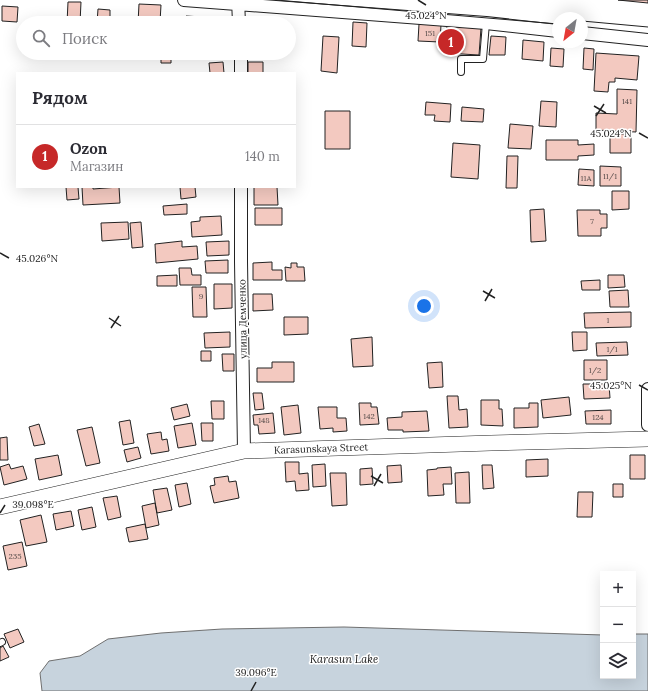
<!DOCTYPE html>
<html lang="ru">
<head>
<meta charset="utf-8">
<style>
  body { margin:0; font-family:Lora,serif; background:#f2f2f3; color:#2b2b33 }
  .controls { position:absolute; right:12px; bottom:12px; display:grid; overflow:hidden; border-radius:0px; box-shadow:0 4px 16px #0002 }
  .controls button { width:36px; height:36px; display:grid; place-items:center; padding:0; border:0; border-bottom:1px solid #e1e1e2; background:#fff; color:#2b2b33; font:20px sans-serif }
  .compass { position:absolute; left:552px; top:12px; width:36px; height:36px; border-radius:50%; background:#fff; box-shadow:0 4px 16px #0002; rotate:211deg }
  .you { position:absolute; left:424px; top:306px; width:14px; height:14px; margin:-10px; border:3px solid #fff; border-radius:50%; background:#1a73e8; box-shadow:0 0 0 6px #1a73e833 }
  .badge { display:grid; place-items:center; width:26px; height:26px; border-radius:50%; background:#c62828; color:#fff; font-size:13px; font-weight:700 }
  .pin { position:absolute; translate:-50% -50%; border:2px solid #fff; box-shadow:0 1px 4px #0006 }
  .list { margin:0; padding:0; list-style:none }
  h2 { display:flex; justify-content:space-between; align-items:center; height:52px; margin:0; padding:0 16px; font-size:17px }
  h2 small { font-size:13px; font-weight:400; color:#7c7c81 }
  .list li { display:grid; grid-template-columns:26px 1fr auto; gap:12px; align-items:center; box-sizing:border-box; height:64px; padding:0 16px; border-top:1px solid #e1e1e2 }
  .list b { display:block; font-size:15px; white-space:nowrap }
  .list p { margin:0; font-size:13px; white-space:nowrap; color:#7c7c81 }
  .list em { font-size:13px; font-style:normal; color:#7c7c81 }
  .icon { flex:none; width:22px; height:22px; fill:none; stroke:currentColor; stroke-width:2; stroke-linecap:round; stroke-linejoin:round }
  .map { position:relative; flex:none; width:648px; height:691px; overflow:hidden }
  .search { position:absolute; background:#fff; box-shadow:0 4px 16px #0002; left:16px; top:16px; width:280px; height:44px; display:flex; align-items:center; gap:10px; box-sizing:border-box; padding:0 14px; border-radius:22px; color:#7c7c81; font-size:15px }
  .panel { position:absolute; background:#fff; box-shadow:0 4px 16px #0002; left:16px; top:72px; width:280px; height:116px; border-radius:0px }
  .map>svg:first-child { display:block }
  .water { fill:#c7d3dd; stroke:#6f6f6f }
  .building { fill:#f3c9c0; stroke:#222 }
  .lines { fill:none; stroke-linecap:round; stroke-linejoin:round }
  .service-casing { stroke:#222; stroke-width:8 }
  .minor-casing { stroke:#222; stroke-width:14 }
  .tertiary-casing { stroke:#222; stroke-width:16 }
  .service { stroke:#fff; stroke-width:6 }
  .minor { stroke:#fff; stroke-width:12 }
  .tertiary { stroke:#fff; stroke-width:15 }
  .tram { stroke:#222; stroke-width:1 }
  .ticks { fill:none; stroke:#222; stroke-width:1.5 }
  .labels { text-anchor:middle; stroke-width:3; stroke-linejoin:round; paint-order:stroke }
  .number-label { font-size:8px; fill:#564c4a }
  .street-label { font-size:10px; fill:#222; stroke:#fff }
  .water-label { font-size:11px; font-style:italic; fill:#222; stroke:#fff }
  .ticks-label { font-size:10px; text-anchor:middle; fill:#222; stroke:#fff; stroke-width:3; stroke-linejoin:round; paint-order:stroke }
</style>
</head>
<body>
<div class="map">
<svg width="648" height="691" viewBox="0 0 648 691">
  <rect width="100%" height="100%" fill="#fff"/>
  <path class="water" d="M344,627L603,635V676H633V634H648V691H42L40,673L49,661L80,656L108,639L161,633L222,629Z"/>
  <path class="building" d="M618,0H648V3Z
    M68,2H81L80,23H67Z
    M139,4L161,5L160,22L146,21L145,23H138Z
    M2,6L18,7L17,22L2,21Z
    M98,9L110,10V23H97Z
    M186,16L202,17V23H185Z
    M353,22L367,23L366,47L352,46Z
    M419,24L441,25L440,42L418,41Z
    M447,26L481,28L479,55L445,53Z
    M323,36L339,37L337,73L321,71Z
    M491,36L506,37L505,55H489Z
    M523,40L544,42L543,61L522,59Z
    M551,48L564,49L563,67L550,66Z
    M584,48L594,49L593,70L583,69Z
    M161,53H171V63H161Z
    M596,53L639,56L637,80L615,78V82H609L608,92L594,91Z
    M223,62L224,73H210L209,63Z
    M248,62H263V73H248Z
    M617,89L637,90L636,132L596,130V113L617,114Z
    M541,101L557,102L556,127L539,126Z
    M426,102L451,104L450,122L434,121L435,115H425Z
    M462,107L484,109L483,122L461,121Z
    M325,111H350V149H325Z
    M510,124L533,126L531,149L508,148Z
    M610,134H631V153H610Z
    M546,140H578V145L594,144V155L578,156V160H546Z
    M453,143L480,145L478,179L451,177Z
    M507,156H518L517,188H506Z
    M600,166L621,167V186H600Z
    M579,169L594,170V186L578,185Z
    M66,187H78L79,199L67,200Z
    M82,187H93V189L119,187L120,203L83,205Z
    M180,187H195L196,197L181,199Z
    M254,187H277L278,205H254Z
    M612,191H629V209L612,210Z
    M187,204V214L164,215L163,206Z
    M255,208H282V225H255Z
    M544,209L546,241L531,242L530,210Z
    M577,210H600V214H607V228H601V236H578Z
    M221,216L222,235L192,237L191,222L200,221V217Z
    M128,222L129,239L102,241L101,223Z
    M141,222L143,247L132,248L130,223Z
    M182,241V247L197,246L198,259L156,263L155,244Z
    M229,241V255L207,256L206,242Z
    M228,260V273H206L205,261Z
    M272,262V270H282V280H253V263Z
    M291,263H297V267H304L305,281H286L285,267L291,268Z
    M179,268H191L192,275H201V285H180Z
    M177,275V286H157V276Z
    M608,275H624L625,287L608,288Z
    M600,280V290H582L581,281Z
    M214,284H232V308L214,309Z
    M192,287H206L207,317H193Z
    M628,290L629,307H610L609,291Z
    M253,294H272L273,310L253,311Z
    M631,312V327L585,328L584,313Z
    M284,317H308V334L284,335Z
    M230,332V347L205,348L204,333Z
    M572,332H587V350L573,351Z
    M372,337L373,366L353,367L351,339Z
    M627,342L628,355L597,356L596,343Z
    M201,351H211V361H201Z
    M222,354H234V371H223Z
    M584,360H607V380H584Z
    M272,362H294V382H257V368H272Z
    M442,362L443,387L429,388L427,363Z
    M583,384H609L610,398L584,399Z
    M253,393H262L264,409L255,410Z
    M447,396H458L459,410L467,409L468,427L449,428Z
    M569,397L571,415L543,418L541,400Z
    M481,400H499V409H502L503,426L481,425Z
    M211,401H224V419H212Z
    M359,403H371V407H377L379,424L360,425Z
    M529,403H538V427L514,428V408H529Z
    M187,404L190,416L174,420L171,408Z
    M298,405L301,433L284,435L281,407Z
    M318,407H337V418H346L347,431L333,432V428L320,429Z
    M611,410V424H586L585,411Z
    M427,411L429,431L403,432V430H388L387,418L402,417V412Z
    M273,413L275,433L259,434L258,425H254L253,415Z
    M130,420L134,443L123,445L119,422Z
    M192,423L196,445L178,448L174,426Z
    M201,423H213V441H202Z
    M39,424L45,444L34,446L29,427Z
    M92,427L100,463L86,466L77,430Z
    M161,432L162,440L167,439L169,451L151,454L147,434Z
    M7,437L8,460H0V438Z
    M138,447L141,458L127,462L124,450Z
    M58,455L62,475L39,480L35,459Z
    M630,455H645V479H630Z
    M548,459V476L526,477V460Z
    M285,462H299V474L308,473L309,490L296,491L295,481L286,482Z
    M9,464L11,469L23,466L27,479L4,485L0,467Z
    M325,464L326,486L313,487L312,465Z
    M401,465L402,482L388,483L387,466Z
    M482,465H492L494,488L483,489Z
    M451,467L452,484H443L444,495L428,496L427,470L437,469V468Z
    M372,468L373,484L360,485V469Z
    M469,472L470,503H456L455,473Z
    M330,473H346L347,505L332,506Z
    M228,476L229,482L236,481L239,498L214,503L210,486L215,485L214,478Z
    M187,483L191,504L179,507L175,485Z
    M613,484H623V497H613Z
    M167,488L172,510L157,513L153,490Z
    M578,492H593L592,517H577Z
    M117,496L121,517L108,520L103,498Z
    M155,503L159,525L146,528L142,506Z
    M92,507L96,527L82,530L78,510Z
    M71,511L74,526L56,530L53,514Z
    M41,515L47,542L26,546L20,520Z
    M145,524L148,539L129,542L126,528Z
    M22,542L27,566L8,570L3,546Z
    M18,629L24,642L10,648L4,634Z
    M3,646L9,657L0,661V648Z"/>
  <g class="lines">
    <g class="service-casing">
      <path id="service" d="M461,72V59H483L486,23
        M0,643L2,642"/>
    </g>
    <g class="minor-casing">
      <path id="minor" d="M184,0L486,23L558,31
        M238,0L239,23
        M582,33L648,40
        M241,53V73
        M241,187V262L244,451
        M648,389V425"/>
    </g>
    <g class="tertiary-casing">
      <path id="tertiary" d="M0,507L244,451L491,443L648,439"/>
    </g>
    <use href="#service" class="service"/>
    <use href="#minor" class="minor"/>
    <use href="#tertiary" class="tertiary"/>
    <path class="tram" d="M276,0L558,24
      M582,21L648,27"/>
  </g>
  <path class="ticks" d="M418,0L426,5M594,106L606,113M596,116L604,104M639,133L648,138M0,253L9,258M483,291L495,298M485,301L492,289M109,318L121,326M111,328L119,316M639,385L648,390M371,476L383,483M374,486L381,474M0,513L5,505M251,691L256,682"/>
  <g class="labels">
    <g class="number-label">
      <text x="430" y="36">151</text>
      <text x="627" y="104">141</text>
      <text x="610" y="179">11/1</text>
      <text x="586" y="181">11А</text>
      <text x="592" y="224">7</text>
      <text x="201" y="299">9</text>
      <text x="608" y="323">1</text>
      <text x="612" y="352">1/1</text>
      <text x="595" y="373">1/2</text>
      <text x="369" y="419">142</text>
      <text x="598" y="420">124</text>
      <text x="264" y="423">148</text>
      <text x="15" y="559">235</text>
    </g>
    <g class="street-label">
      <text transform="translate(242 319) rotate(-91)" y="4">улица Демченко</text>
      <text transform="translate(321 448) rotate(-2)" y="4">Karasunskaya Street</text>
    </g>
    <g class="water-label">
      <text x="344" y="663">Karasun Lake</text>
    </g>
  </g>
  <g class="ticks-label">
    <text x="426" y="19">45.024°N</text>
    <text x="611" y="137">45.024°N</text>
    <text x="37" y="262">45.026°N</text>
    <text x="611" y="389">45.025°N</text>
    <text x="33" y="508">39.098°E</text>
    <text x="256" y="676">39.096°E</text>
  </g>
</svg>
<div class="controls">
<button>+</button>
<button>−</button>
<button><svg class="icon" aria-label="layers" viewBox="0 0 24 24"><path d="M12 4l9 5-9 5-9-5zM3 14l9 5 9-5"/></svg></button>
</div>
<svg class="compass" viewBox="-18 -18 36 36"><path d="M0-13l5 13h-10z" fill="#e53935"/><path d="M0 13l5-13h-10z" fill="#7c7c81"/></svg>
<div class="you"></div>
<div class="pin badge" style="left:451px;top:42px">1</div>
<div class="search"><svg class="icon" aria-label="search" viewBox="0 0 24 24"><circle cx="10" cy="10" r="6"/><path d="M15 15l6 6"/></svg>Поиск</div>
<section class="panel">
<h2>Рядом<small></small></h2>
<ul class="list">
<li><span class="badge">1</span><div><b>Ozon</b><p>Магазин</p></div><em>140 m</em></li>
</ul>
</section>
</div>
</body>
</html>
